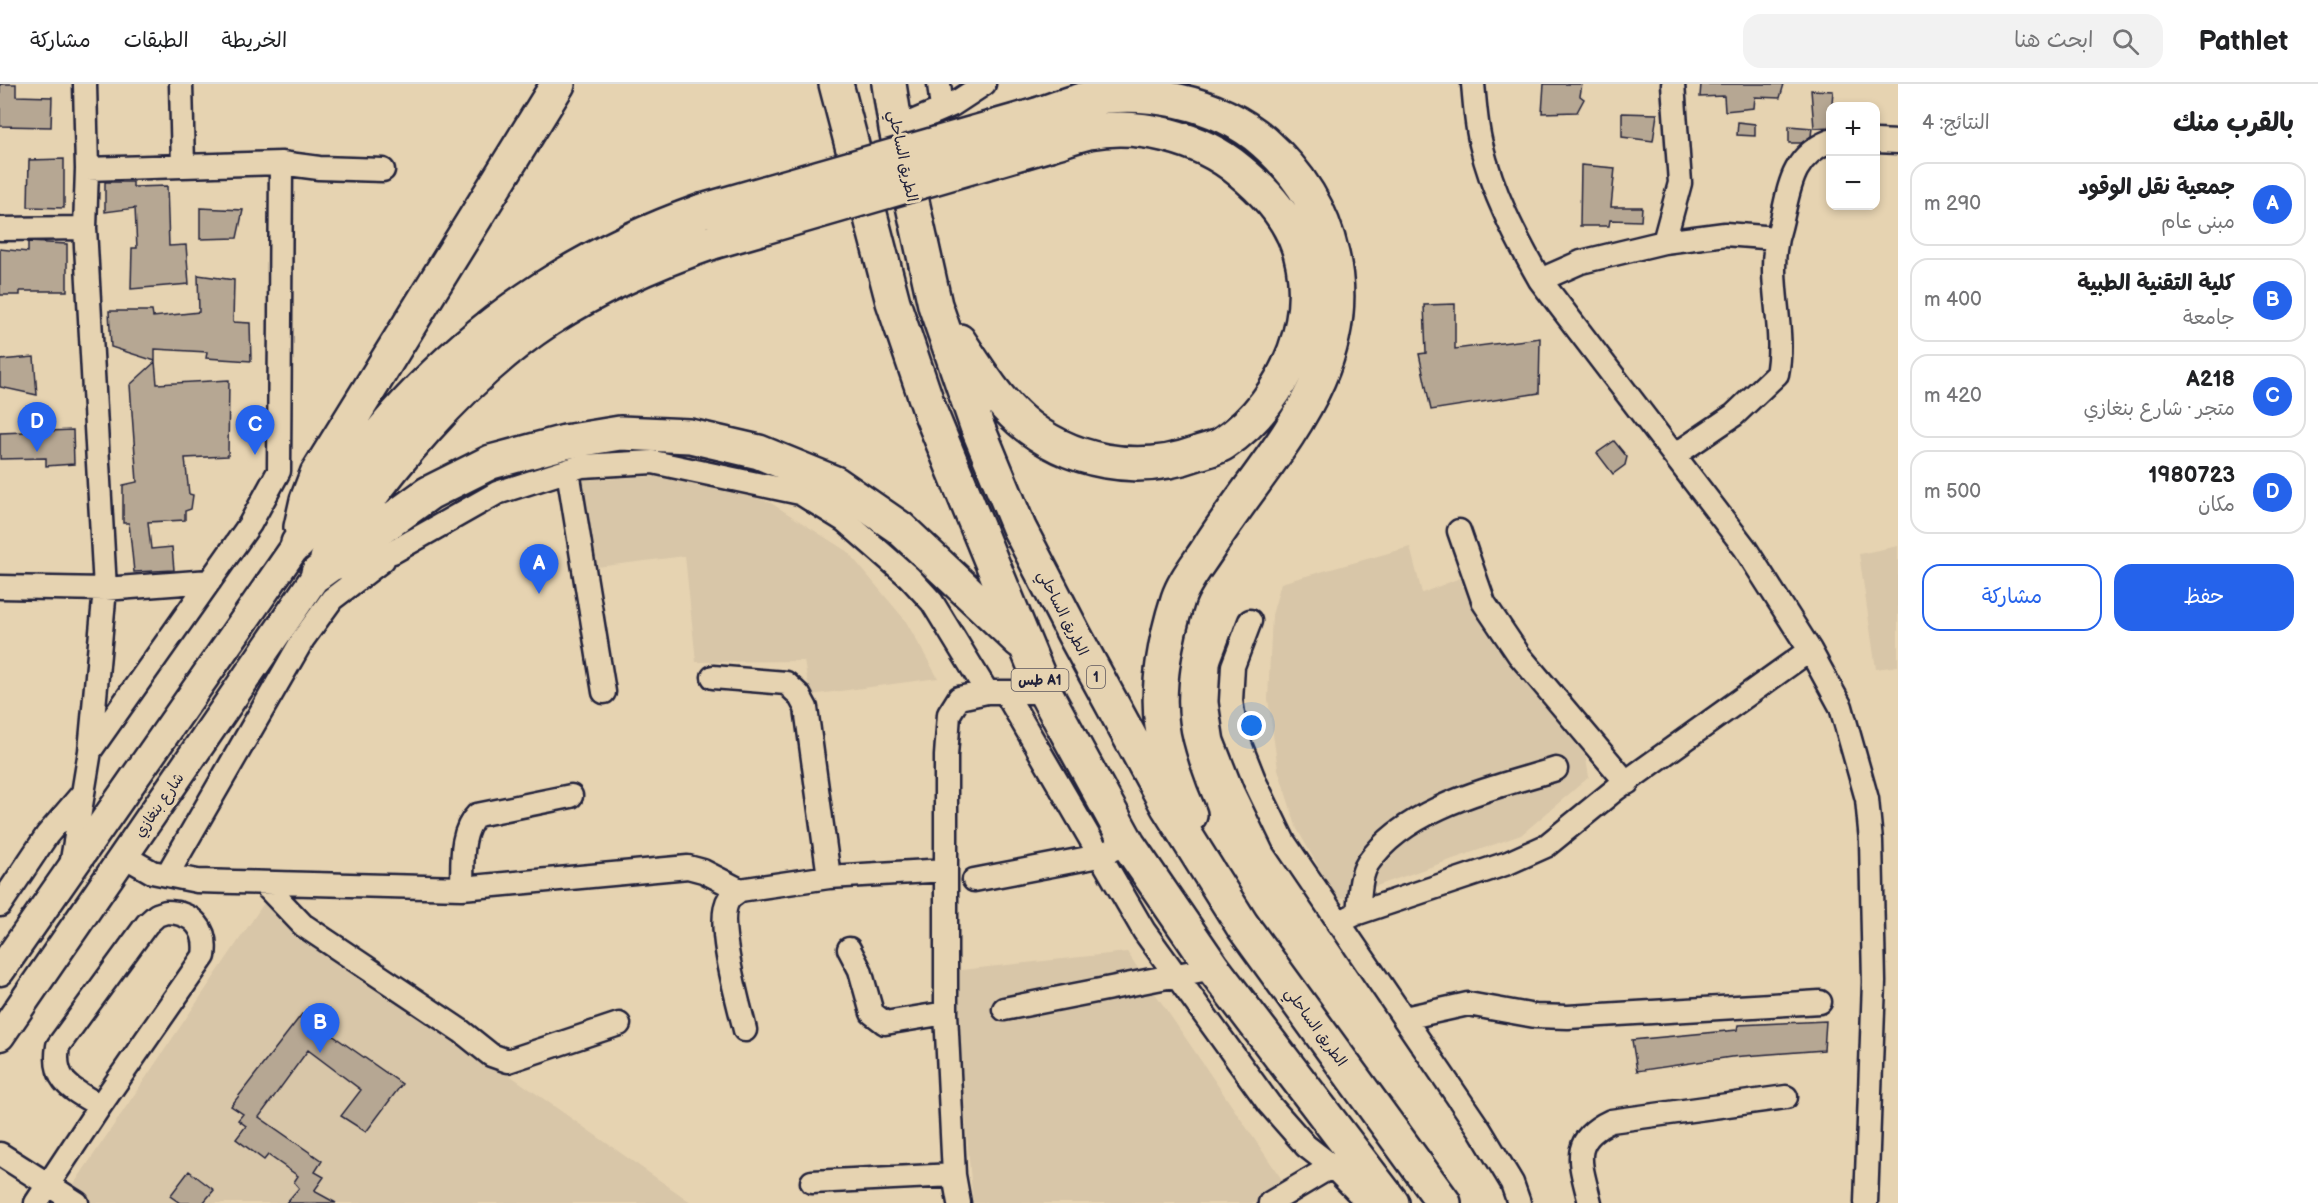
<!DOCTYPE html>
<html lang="ar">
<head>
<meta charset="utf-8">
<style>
  body { margin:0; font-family:"Balsamiq Sans","Playpen Sans Arabic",sans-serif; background:#f2f2f2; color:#202124; direction:rtl }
  .controls { position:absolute; right:18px; top:18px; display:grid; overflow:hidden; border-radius:12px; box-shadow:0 3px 9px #0003 }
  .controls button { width:54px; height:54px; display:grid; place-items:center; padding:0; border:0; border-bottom:2px solid #e0e0e0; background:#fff; color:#202124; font:30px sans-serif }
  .you { position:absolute; left:1252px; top:642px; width:21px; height:21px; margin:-15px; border:4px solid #fff; border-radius:50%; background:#1a73e8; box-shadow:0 0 0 9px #1a73e833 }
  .badge { display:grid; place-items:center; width:39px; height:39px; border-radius:50%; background:#2563eb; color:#fff; font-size:20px; font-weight:700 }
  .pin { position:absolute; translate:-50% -50px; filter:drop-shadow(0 2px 3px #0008) }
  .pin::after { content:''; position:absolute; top:32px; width:21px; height:18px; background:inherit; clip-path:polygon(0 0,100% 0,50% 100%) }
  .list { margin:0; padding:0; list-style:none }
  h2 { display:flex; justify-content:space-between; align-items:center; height:78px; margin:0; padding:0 24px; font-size:26px }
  h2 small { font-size:20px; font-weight:400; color:#757577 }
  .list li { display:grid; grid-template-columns:39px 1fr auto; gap:18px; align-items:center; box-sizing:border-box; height:84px; margin:0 12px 12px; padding:0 12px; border:2px solid #e0e0e0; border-radius:18px }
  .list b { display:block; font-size:22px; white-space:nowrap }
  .list p { margin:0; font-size:20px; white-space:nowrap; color:#757577 }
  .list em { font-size:20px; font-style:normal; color:#757577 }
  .actions { display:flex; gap:12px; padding:18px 24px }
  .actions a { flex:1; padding:14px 0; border:2px solid #2563eb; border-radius:18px; text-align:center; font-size:21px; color:#2563eb }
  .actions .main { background:#2563eb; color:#fff }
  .icon { flex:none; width:33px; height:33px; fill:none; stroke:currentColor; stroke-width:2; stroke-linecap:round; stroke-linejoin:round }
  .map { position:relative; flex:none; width:1898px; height:1119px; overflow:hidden; direction:ltr }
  header { display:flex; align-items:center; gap:36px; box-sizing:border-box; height:84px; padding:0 30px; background:#fff; border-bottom:2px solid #e0e0e0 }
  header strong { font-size:28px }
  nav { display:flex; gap:33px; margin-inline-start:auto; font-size:21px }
  .search { width:420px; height:54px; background:#f2f2f2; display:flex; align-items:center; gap:15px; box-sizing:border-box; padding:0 21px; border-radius:18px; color:#757577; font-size:22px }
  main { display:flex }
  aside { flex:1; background:#fff }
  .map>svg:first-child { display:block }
  .built { fill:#d8c6a8 }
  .building { fill:#b6a793; stroke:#22223b; stroke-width:1.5 }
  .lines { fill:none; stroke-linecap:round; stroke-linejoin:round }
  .minor-casing { stroke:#22223b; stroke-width:27 }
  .major-casing { stroke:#22223b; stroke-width:33 }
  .highway-casing { stroke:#22223b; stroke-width:38 }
  .minor { stroke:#e6d3b1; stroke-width:22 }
  .major { stroke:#e6d3b1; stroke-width:28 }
  .highway { stroke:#e6d3b1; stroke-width:33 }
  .highway-bridge-casing { stroke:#22223b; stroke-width:38; stroke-linecap:butt }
  .highway-bridge { stroke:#e6d3b1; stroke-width:33 }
  .labels { text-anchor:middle; stroke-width:6; stroke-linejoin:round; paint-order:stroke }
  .shield { fill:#e6d3b1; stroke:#5d575e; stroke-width:1.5 }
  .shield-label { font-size:14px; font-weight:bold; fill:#22223b }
  .street-label { font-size:15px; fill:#22223b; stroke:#e6d3b1 }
</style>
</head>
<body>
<header>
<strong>Pathlet</strong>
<div class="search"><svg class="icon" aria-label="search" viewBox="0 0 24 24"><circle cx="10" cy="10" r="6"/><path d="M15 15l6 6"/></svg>ابحث هنا</div>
<nav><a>الخريطة</a><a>الطبقات</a><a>مشاركة</a></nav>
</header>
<main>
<aside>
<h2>بالقرب منك<small>النتائج: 4</small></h2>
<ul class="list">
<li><span class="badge">A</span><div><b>جمعية نقل الوقود</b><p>مبنى عام</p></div><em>290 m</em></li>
<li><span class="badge">B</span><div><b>كلية التقنية الطبية</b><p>جامعة</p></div><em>400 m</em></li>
<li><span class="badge">C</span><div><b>A218</b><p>متجر · شارع بنغازي</p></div><em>420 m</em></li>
<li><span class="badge">D</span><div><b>1980723</b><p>مكان</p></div><em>500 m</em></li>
</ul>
<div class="actions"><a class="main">حفظ</a><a>مشاركة</a></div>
</aside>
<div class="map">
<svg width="1898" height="1119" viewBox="0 0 1898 1119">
  <rect width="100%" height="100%" fill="#e6d3b1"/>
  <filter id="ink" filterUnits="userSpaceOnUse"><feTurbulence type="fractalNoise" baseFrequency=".0167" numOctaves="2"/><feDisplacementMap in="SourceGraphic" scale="12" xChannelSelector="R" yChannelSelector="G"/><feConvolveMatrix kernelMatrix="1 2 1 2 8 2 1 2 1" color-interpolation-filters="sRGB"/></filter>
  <g filter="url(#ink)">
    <path class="built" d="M662,392L736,407L771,419L848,468L905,536L938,594L810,611L804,577L696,578L685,472L589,484L578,396Z
      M1898,462V582L1876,585L1859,470Z
      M1410,463L1422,509L1460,494L1490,550L1583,656L1589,693L1521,751L1337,816L1297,745L1278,685L1268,615L1272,531L1281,499Z
      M264,819L692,1119H61Z
      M1127,868L1287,1103L1299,1119H973L952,887Z"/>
    <path class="building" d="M0,0H16V12L52,13L51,43L0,42Z
      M1544,0H1582L1580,12L1584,15L1577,28L1542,29Z
      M1701,0H1784L1780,14L1755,13L1754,24L1725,27L1724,12L1700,13Z
      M1811,6L1833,7L1830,43L1814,44Z
      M1622,29L1657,30L1653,57L1622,53Z
      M1738,38L1755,40V52L1737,51Z
      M1789,42L1812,44L1811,52L1801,59H1789Z
      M64,75V124L28,123L29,76Z
      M1581,81L1615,84L1611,123H1642L1641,137L1610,136L1609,142H1580Z
      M105,98H133V103L167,102L169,162L186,161L189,200L131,205L132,164H137L135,124L105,128Z
      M200,124L243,126L237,154L200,155Z
      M28,158L67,160V207H20V211H0V165L28,168Z
      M198,191L234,196L233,238L250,239L251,277L206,274L207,268L155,265V277L111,263L109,227H152L153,233L199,228Z
      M1455,220V265L1540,254L1539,309L1431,326L1419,270L1426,269L1424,221Z
      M34,273L37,311L0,303V276Z
      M155,278L157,300L229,296L228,372L185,374L189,410L193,411L191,425L185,427V436L148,438L151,465L172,463L174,486L134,488L129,439H123V401L137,398L130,301Z
      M73,346L74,380L46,382V374L0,375V349Z
      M1614,357L1627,373L1625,381L1613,390L1597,369Z
      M302,930L402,1000L366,1048L341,1032L361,1006L308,966L259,1033L322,1077L315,1088L324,1093L314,1107L336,1119H286L299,1104L294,1098L298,1092L268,1071L264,1076L236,1055L246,1042L238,1036L243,1030L231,1022Z
      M1826,937L1824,966L1731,973L1637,987L1632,956L1737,946L1738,941Z
      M189,1087L214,1106L203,1119H180L170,1112Z"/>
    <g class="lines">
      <g class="minor-casing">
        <path id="minor" d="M181,0L183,82
          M939,0L942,25
          M1473,0C1475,20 1476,41 1481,60C1492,108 1516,154 1540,196L1745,464L1810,566L1841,623L1867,715L1871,757L1874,898L1866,1119
          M896,45L952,21L984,0
          M1876,57L1898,58
          M87,85L281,79L319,84L383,86
          M0,145L85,144
          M1664,158L1725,150L1777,154C1790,114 1785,75 1830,57
          M1540,196L1581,178L1664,158L1680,99L1673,0
          M1675,371L1734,331L1777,290C1786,245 1767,199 1777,154
          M568,387L604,608
          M1459,447L1484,519L1519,571L1627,699
          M333,485L393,468L497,409L582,382L653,378L800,409L845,437L909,493L932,518L987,608
          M0,503L105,505L210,497
          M1250,537L1233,582L1231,617L1236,650L1255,698L1284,758L1480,1046L1512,1099L1519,1119
          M713,593L786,599L799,611L806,624L829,793
          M1005,608L1144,847L1269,1020L1306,1062L1333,1083L1368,1119
          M90,667L250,440L279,387L281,79
          M124,772L152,788L197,797L462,804L688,783L703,787L740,806
          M71,782L90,667L105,505L85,144L87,85L85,0
          M167,791L303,555L332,515L383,476
          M974,796L1099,772L1110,767
          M263,799L303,841L461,947L491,971L508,977L619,940
          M462,804C463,779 459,749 477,731L571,712
          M0,821L47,751L82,710
          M166,828C193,828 208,845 204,872L100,1022C72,1005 52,998 58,962L147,840L157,831Z
          M1358,829C1360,813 1359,793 1368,779C1407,722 1494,704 1556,685
          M1338,839L1358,829L1508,779L1546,762L1616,705L1810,566
          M849,865L860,886L872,929L885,939L946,929
          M1004,925L1213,884
          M1405,934L1468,920L1535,932L1568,933L1820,918
          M745,946C739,921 714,836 729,815C731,812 737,809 740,806L829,793L946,786
          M0,1070L77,1119
          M812,1098L954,1091
          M36,1119L100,1022
          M959,1119L954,1091L946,929V672L949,630L959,614L987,608H1045
          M1270,1119L1344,1075
          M1590,1119C1581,1080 1568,1057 1611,1037L1786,1013"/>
      </g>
      <g class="major-casing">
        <path id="major" d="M0,887L298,459
          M0,952L318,489"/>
      </g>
      <g class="highway-casing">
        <path id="highway" d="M836,0L893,218L931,330L1045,608L1128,760L1213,884L1392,1119
          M889,0L896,45L935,221L977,342L1019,444L1075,552L1168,723L1242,841L1444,1119
          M1040,30C1054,25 1068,20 1082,16C1143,3 1217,17 1264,58C1298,88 1322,125 1332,170C1359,287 1269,370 1211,460C1201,477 1184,496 1178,515C1166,552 1156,603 1162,642C1165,668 1179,706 1190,731
          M959,257C977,284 996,315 1020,336C1069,379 1138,391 1198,369C1207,366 1217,364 1224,359C1287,317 1326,224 1294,152C1282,125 1261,104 1239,86C1201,54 1138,38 1089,48C1076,51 1063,56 1050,60
          M301,443L307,416L317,390L558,0
          M298,459C333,412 367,362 407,319C491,229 586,168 702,127
          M327,475C382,389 463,292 548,236C600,202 655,178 713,158
          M318,489L429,409L491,378L565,358L620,349L690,352L759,368L835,399L900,444L1020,557"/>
      </g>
      <use href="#minor" class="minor"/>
      <use href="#major" class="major"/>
      <use href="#highway" class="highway"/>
      <g class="highway-bridge-casing">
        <path id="highway-bridge" d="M702,127L1040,30
          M713,158L1050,60"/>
      </g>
      <use href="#highway-bridge" class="highway-bridge"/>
    </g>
  </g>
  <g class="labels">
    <g class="shield">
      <rect x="1087" y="582" width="18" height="22" rx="4.5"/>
      <rect x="1011.5" y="585" width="57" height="22" rx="4.5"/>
    </g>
    <g class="shield-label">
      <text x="1096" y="598">1</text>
      <text x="1040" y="601">طس A1</text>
    </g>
    <g class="street-label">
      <text transform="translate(903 72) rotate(78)" y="5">الطريق الساحلي</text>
      <text transform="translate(1063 529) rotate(63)" y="5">الطريق الساحلي</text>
      <text transform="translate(159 721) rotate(-55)" y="5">شارع بنغازي</text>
      <text transform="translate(1316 943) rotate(54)" y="5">الطريق الساحلي</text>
    </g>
  </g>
</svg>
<div class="controls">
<button>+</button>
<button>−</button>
</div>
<div class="you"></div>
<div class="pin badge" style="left:539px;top:510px">A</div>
<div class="pin badge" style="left:320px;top:969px">B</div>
<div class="pin badge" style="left:255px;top:371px">C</div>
<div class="pin badge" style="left:37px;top:368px">D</div>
</div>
</main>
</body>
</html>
